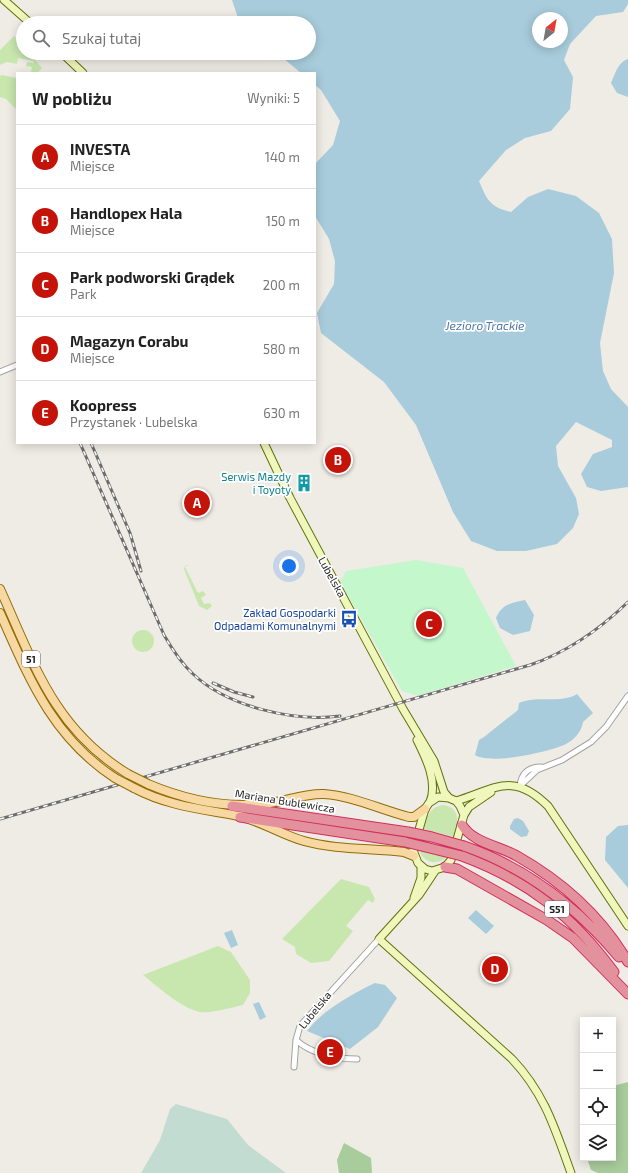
<!DOCTYPE html>
<html lang="pl">
<head>
<meta charset="utf-8">
<style>
  body { margin:0; font-family:"Exo 2",sans-serif; background:#f2f2f2; color:#222 }
  .controls { position:absolute; right:12px; bottom:12px; display:grid; overflow:hidden; border-radius:0px; box-shadow:0 2px 10px #0003 }
  .controls button { width:36px; height:36px; display:grid; place-items:center; padding:0; border:0; border-bottom:1px solid #e0e0e0; background:#fff; color:#222; font:20px sans-serif }
  .compass { position:absolute; left:532px; top:12px; width:36px; height:36px; border-radius:50%; background:#fff; box-shadow:0 2px 10px #0003; rotate:31deg }
  .you { position:absolute; left:289px; top:566px; width:14px; height:14px; margin:-10px; border:3px solid #fff; border-radius:50%; background:#1a73e8; box-shadow:0 0 0 6px #1a73e833 }
  .badge { display:grid; place-items:center; width:26px; height:26px; border-radius:50%; background:#c41309; color:#fff; font-size:13px; font-weight:700 }
  .pin { position:absolute; translate:-50% -50%; border:2px solid #fff; box-shadow:0 1px 4px #0006 }
  .list { margin:0; padding:0; list-style:none }
  h2 { display:flex; justify-content:space-between; align-items:center; height:52px; margin:0; padding:0 16px; font-size:17px }
  h2 small { font-size:13px; font-weight:400; color:#767676 }
  .list li { display:grid; grid-template-columns:26px 1fr auto; gap:12px; align-items:center; box-sizing:border-box; height:64px; padding:0 16px; border-top:1px solid #e0e0e0 }
  .list b { display:block; font-size:15px; white-space:nowrap }
  .list p { margin:0; font-size:13px; white-space:nowrap; color:#767676 }
  .list em { font-size:13px; font-style:normal; color:#767676 }
  .icon { flex:none; width:22px; height:22px; fill:none; stroke:currentColor; stroke-width:2; stroke-linecap:round; stroke-linejoin:round }
  .map { position:relative; flex:none; width:628px; height:1173px; overflow:hidden }
  .search { position:absolute; background:#fff; box-shadow:0 2px 10px #0003; left:16px; top:16px; width:300px; height:44px; display:flex; align-items:center; gap:10px; box-sizing:border-box; padding:0 14px; border-radius:22px; color:#767676; font-size:15px }
  .panel { position:absolute; background:#fff; box-shadow:0 2px 10px #0003; left:16px; top:72px; width:300px; height:372px; border-radius:0px }
  .map>svg:first-child { display:block }
  .grass { fill:#c7e7ae }
  .forest { fill:#a8cc9c }
  .wetland { fill:#c3dcd2 }
  .park { fill:#c4f7cb }
  .water { fill:#a8ccdb; fill-rule:evenodd }
  .lines { fill:none; stroke-linecap:round; stroke-linejoin:round }
  .street-casing { stroke:#a3a3a3; stroke-width:7 }
  .secondary-casing { stroke:#61710a; stroke-width:9 }
  .primary-casing { stroke:#926c07; stroke-width:10 }
  .highway-casing { stroke:#d32d5d; stroke-width:11 }
  .street { stroke:#fff; stroke-width:5 }
  .secondary { stroke:#f0f7bc; stroke-width:7 }
  .primary { stroke:#f7d7a2; stroke-width:8 }
  .highway { stroke:#e3919c; stroke-width:9 }
  .rail-casing { stroke:#6d6d6d; stroke-width:3 }
  .rail { stroke:#fff; stroke-width:1.5; stroke-dasharray:4.5; stroke-linecap:butt }
  .primary-bridge-casing { stroke:#926c07; stroke-width:10; stroke-linecap:butt }
  .highway-bridge-casing { stroke:#d32d5d; stroke-width:11; stroke-linecap:butt }
  .primary-bridge { stroke:#f7d7a2; stroke-width:8 }
  .highway-bridge { stroke:#e3919c; stroke-width:9 }
  .labels { text-anchor:middle; stroke-width:3.5; stroke-linejoin:round; paint-order:stroke }
  .shield { fill:#fff; stroke:#626262; stroke-width:1 }
  .shield-label { font-size:10px; font-weight:bold; fill:#1f1f1f }
  .culture-label { font-size:11px; fill:#0d838f; stroke:#fff; text-anchor:end }
  .street-label { font-size:11px; fill:#1f1f1f; stroke:#fff }
  .transit-label { font-size:11px; fill:#164399; stroke:#fff; text-anchor:end }
  .water-label { font-size:12px; font-style:italic; fill:#4f78aa; stroke:#fff }
</style>
</head>
<body>
<div class="map">
<svg width="628" height="1173" viewBox="0 0 628 1173">
  <rect width="100%" height="100%" fill="#efece5"/>
  <path class="grass" d="M14,36L23,46V53H29L42,68L37,73H31L32,67L26,66L27,62L34,63V61L18,58L17,64L7,62L0,65V50Z
    M2,75L17,78V110L6,99L0,97V76Z
    M190,564L185,567L198,593L203,591L206,595L201,598L204,604L210,603L212,606L207,610L199,606L184,569L185,566Z
    M132 641a11 11 0 1 1 22 0a11 11 0 1 1-22 0Z
    M443,805C461,807 458,824 455,837L423,829C427,818 429,807 443,805Z
    M419,850L447,857C436,866 424,863 419,850Z
    M341,879L369,887L375,899L373,903L368,900L346,926L353,931L329,961L311,963L296,954L295,947L282,939Z
    M218,946L231,952L250,980V993L243,1005C234,1007 208,1014 200,1012C181,1008 158,987 143,975Z"/>
  <path class="forest" d="M628,1082V1173H598L591,1170L587,1158H613V1086Z
    M344,1143L371,1158L372,1173H339L337,1160Z"/>
  <path class="wetland" d="M176,1104L227,1119L248,1145L286,1173H141L160,1140L170,1109Z"/>
  <path class="park" d="M416,560L463,568L516,666L417,696L402,691L340,582L346,571Z"/>
  <path class="water" d="M232,0H628V4L623,12L596,16L570,44L564,60L573,77L570,109L551,131L525,138L506,150L479,181C487,200 490,207 511,212L528,197L548,189L576,196L599,213L612,239L614,273L600,343L603,371L611,389L628,407V487L601,491L587,487L581,474L593,454L612,447V440L576,422L556,446L558,466L576,498L579,514L573,528L557,544L526,551H497L471,541L453,512L416,425L384,382L321,333L317,313L334,284L335,261L329,239L315,216V168L316,163L333,145L340,121L321,90L315,85V73H301L277,53H309V23H242L239,21ZM538,18H562V42H538Z
    M628,59V97L617,93L611,83C615,74 618,62 628,59Z
    M525,600L534,615L530,631L513,635L500,628L496,618C502,604 511,603 525,600Z
    M577,694L593,713L583,722C582,731 574,740 566,744C549,752 491,765 475,755L479,740L484,737L518,710L519,703C537,695 561,704 577,694Z
    M518,818L523,821L529,831L527,836L521,837L510,829V826L514,819Z
    M628,825V888L605,860L606,837L618,826Z
    M476,910L494,926L486,934L468,918Z
    M232,930L238,945L231,948L224,933Z
    M375,983L385,985L397,998L378,1027L350,1049L307,1031C323,1010 352,994 375,983Z
    M259,1002L266,1017L260,1020L253,1004Z"/>
  <g class="lines">
    <g class="street-casing">
      <path id="street" d="M0,372L17,365
        M520,786L537,770L562,760L591,742L606,727L628,696
        M520,786C521,774 528,767 541,767
        M296,1040C311,1054 337,1059 357,1059
        M294,1067L296,1040L300,1026L379,939"/>
    </g>
    <g class="secondary-casing">
      <path id="secondary" d="M4,0L30,23
        M62,53L83,73
        M264,443L290,498L403,709L434,761L444,792L449,798
        M417,740C426,758 438,782 430,802
        M438,797L449,798L456,801L460,806L464,815L451,860L445,867L432,871L425,869L418,863L413,850L425,809L429,803Z
        M456,801C495,789 513,771 548,806L628,926
        M464,815L469,807L491,792
        M435,871L419,895L379,939L512,1059C545,1094 555,1129 571,1173
        M414,898L421,878V866"/>
    </g>
    <g class="primary-casing">
      <path id="primary" d="M0,589C34,664 54,729 128,774
        M0,613C29,678 52,737 115,778
        M148,784C186,800 229,809 270,803C288,801 305,793 324,794C353,796 381,810 409,817H414L425,809
        M134,788C168,806 202,809 239,816C261,821 282,835 304,841C336,850 371,848 404,852L414,856"/>
    </g>
    <g class="highway-casing">
      <path id="highway" d="M232,806L408,832
        M240,817L405,842
        M462,825C473,843 500,846 517,856C563,882 601,916 628,962
        M464,846C527,868 577,907 619,957
        M462,856C527,880 573,916 614,972
        M445,867L457,869L547,920L573,938L628,994"/>
    </g>
    <use href="#street" class="street"/>
    <use href="#secondary" class="secondary"/>
    <use href="#primary" class="primary"/>
    <use href="#highway" class="highway"/>
    <g class="rail-casing">
      <path id="rail" d="M80,443L164,635C172,649 181,663 193,674C228,707 294,722 340,716
        M91,443L130,533L141,571
        M213,683L234,692L253,697
        M0,819L530,665C568,652 599,630 628,602"/>
    </g>
    <use href="#rail" class="rail"/>
    <g class="primary-bridge-casing">
      <path id="primary-bridge" d="M128,774L148,784
        M115,778L134,788"/>
    </g>
    <g class="highway-bridge-casing">
      <path id="highway-bridge" d="M408,832L432,837L464,846
        M405,842L462,856"/>
    </g>
    <use href="#primary-bridge" class="primary-bridge"/>
    <use href="#highway-bridge" class="highway-bridge"/>
  </g>
  <defs>
    <g id="building-bare" transform="scale(1.38)"><path d="M-4-6H4V6H1V3H-1V6H-4ZM-2.5-4.3h1.7v1.8h-1.7ZM.8-4.3h1.7v1.8H.8ZM-2.5-1h1.7V.8h-1.7ZM.8-1h1.7V.8H.8Z" fill="#0f9aa8" stroke="#fff" stroke-width="2.5" paint-order="stroke"/></g>
    <g id="bus-bare" transform="scale(1.38)"><path d="M-5-6H5V4H4V6H2V4H-2V6H-4V4H-5ZM-3.5-4V0h7V-4ZM-3.5 1.2v1.5H-2V1.2ZM2 1.2v1.5H3.5V1.2Z" fill="#1a4fb4" stroke="#fff" stroke-width="2.5" paint-order="stroke"/></g>
  </defs>
  <g fill-rule="evenodd">
    <use href="#building-bare" x="304" y="483"/>
    <use href="#bus-bare" x="349" y="619"/>
  </g>
  <g class="labels">
    <g class="shield">
      <rect x="22" y="651" width="18" height="16" rx="3"/>
      <rect x="545" y="901" width="24" height="16" rx="3"/>
    </g>
    <g class="shield-label">
      <text x="31" y="663">51</text>
      <text x="557" y="913">S51</text>
    </g>
    <g class="culture-label">
      <text x="291" y="481">Serwis Mazdy<tspan x="291" dy="13">i Toyoty</tspan></text>
    </g>
    <g class="street-label">
      <text transform="translate(332 577) rotate(61)" y="4">Lubelska</text>
      <text transform="translate(285 801) rotate(9)" y="4">Mariana Bublewicza</text>
      <text transform="translate(315 1010) rotate(-51)" y="4">Lubelska</text>
    </g>
    <g class="transit-label">
      <text x="336" y="617">Zakład Gospodarki<tspan x="336" dy="13">Odpadami Komunalnymi</tspan></text>
    </g>
    <g class="water-label">
      <text x="485" y="330">Jezioro Trackie</text>
    </g>
  </g>
</svg>
<div class="controls">
<button>+</button>
<button>−</button>
<button><svg class="icon" aria-label="locate" viewBox="0 0 24 24"><circle cx="12" cy="12" r="6"/><path d="M12 2v4M12 18v4M2 12h4M18 12h4"/></svg></button>
<button><svg class="icon" aria-label="layers" viewBox="0 0 24 24"><path d="M12 4l9 5-9 5-9-5zM3 14l9 5 9-5"/></svg></button>
</div>
<svg class="compass" viewBox="-18 -18 36 36"><path d="M0-13l5 13h-10z" fill="#e53935"/><path d="M0 13l5-13h-10z" fill="#767676"/></svg>
<div class="you"></div>
<div class="pin badge" style="left:197px;top:503px">A</div>
<div class="pin badge" style="left:338px;top:460px">B</div>
<div class="pin badge" style="left:429px;top:624px">C</div>
<div class="pin badge" style="left:495px;top:969px">D</div>
<div class="pin badge" style="left:330px;top:1052px">E</div>
<div class="search"><svg class="icon" aria-label="search" viewBox="0 0 24 24"><circle cx="10" cy="10" r="6"/><path d="M15 15l6 6"/></svg>Szukaj tutaj</div>
<section class="panel">
<h2>W pobliżu<small>Wyniki: 5</small></h2>
<ul class="list">
<li><span class="badge">A</span><div><b>INVESTA</b><p>Miejsce</p></div><em>140 m</em></li>
<li><span class="badge">B</span><div><b>Handlopex Hala</b><p>Miejsce</p></div><em>150 m</em></li>
<li><span class="badge">C</span><div><b>Park podworski Grądek</b><p>Park</p></div><em>200 m</em></li>
<li><span class="badge">D</span><div><b>Magazyn Corabu</b><p>Miejsce</p></div><em>580 m</em></li>
<li><span class="badge">E</span><div><b>Koopress</b><p>Przystanek · Lubelska</p></div><em>630 m</em></li>
</ul>
</section>
</div>
</body>
</html>
